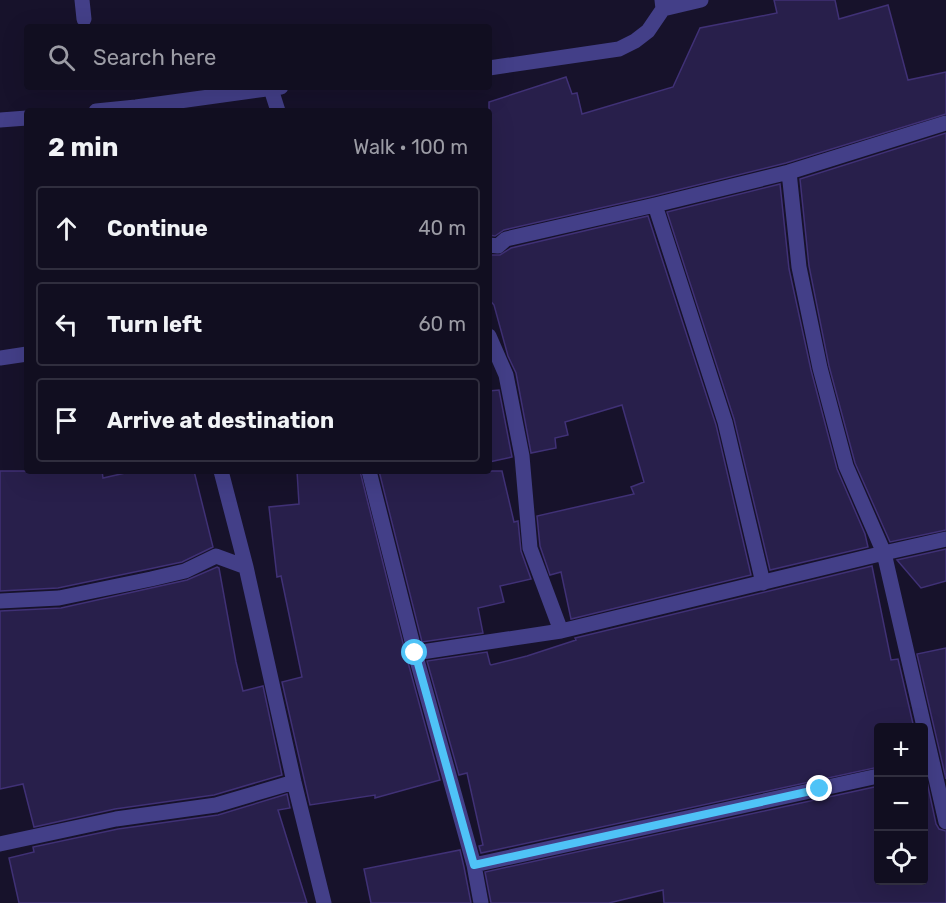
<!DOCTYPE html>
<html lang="en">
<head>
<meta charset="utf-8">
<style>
  body { margin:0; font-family:Rubik,sans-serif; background:#1e1c2d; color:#f1f3f6 }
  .controls { position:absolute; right:18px; bottom:18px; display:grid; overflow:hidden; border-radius:6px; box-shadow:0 6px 24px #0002 }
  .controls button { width:54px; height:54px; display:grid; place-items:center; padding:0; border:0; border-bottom:2px solid #302e3e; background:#110e20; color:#f1f3f6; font:30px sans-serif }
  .stop { position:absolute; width:18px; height:18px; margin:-14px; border:4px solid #4fc3f7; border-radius:50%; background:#fff }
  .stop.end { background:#4fc3f7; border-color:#fff; box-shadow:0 2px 6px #0008 }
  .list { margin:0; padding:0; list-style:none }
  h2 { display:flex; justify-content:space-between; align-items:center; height:78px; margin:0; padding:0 24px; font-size:26px }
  h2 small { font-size:20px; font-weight:400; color:#9c9ca5 }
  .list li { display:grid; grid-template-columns:39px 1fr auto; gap:18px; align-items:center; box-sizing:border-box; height:84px; margin:0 12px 12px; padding:0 12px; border:2px solid #302e3e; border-radius:6px }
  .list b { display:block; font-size:22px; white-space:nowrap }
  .list em { font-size:20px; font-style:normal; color:#9c9ca5 }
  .icon { flex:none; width:33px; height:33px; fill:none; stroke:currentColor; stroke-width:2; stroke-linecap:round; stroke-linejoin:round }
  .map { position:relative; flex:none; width:946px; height:903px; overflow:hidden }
  .search { position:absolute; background:#110e20; box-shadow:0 6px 24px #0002; left:24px; top:24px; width:468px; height:66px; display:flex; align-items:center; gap:15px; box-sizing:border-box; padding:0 21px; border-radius:6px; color:#9c9ca5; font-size:22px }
  .panel { position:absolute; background:#110e20; box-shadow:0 6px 24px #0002; left:24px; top:108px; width:468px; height:366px; border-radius:6px }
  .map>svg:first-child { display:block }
  .building { fill:#281f4b; stroke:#403176; stroke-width:1.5 }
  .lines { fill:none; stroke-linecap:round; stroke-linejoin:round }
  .service { stroke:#433f88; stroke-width:15 }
  .minor { stroke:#433f88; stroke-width:15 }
  .route { stroke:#4fc3f7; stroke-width:8 }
</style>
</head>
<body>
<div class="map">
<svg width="946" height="903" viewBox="0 0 946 903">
  <rect width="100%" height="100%" fill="#17122b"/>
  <path class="building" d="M774,0H835L839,19L888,5L908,80L946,72V114L786,163L653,196L504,230L495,236L489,235V102L566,77L572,94L577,93L582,114L673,87L700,28L777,13Z
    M946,133V530L890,542L855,463L829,366L809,266L800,179Z
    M780,184L789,269L811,370L837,469L865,534L868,547L770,570L734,419L667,212Z
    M648,216L716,425L751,575L571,619L561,572L550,575L540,546L537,516L634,494L631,487L644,482L622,405L565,422L568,435L555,438L556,448L531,453L516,373L508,356L494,305L489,299V255H500L511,248Z
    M499,390L512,457L489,462V391Z
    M0,471H102L103,478L134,471H194L213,547L182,562L149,569L58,588L0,591Z
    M297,471H360L406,655L440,780L375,798V795L310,805L282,682L302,677L281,576L277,577L269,507L299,504Z
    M379,471H502L514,522L518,521L521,551L531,579L500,586L504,602L478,608L483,633L422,642Z
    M946,549V581L921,588L897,560Z
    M872,566L891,660L898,659L914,728H879V767L481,853L479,846L483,845L467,773L459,775L427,661L487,652L490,664L491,665L527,656L576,640L575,638Z
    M217,567L219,568L236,662L243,691L263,686L282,775L214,795L115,809L34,827L23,784L0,789V611L61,608L187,580Z
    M946,648V779L917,654Z
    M924,768L936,824L939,829L946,831V903H664L663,890L609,903H491L485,872L879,786V880H924Z
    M287,794L290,808L278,810L307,903H19L9,858L34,852L33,847L118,829L218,815Z
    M460,850L464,867L471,903H371L364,869Z"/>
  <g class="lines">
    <path class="service" d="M82,0L84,19"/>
    <path class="minor" d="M663,9L701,0
      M489,68L619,49L635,41L648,31L663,9L662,0
      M271,89L278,111
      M96,111L136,107L281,87
      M0,120L27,118
      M789,172L799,267L820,368L846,466L884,553L946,822
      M655,205L725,422L763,583
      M489,245L498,246L506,239L655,205L789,172L946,123
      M489,336L506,375L522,456L530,548L561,631
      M0,358L27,354
      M221,471L246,567L294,782L324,903
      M369,471L415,653L474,865L481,903
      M0,601L59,598L151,579L185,571L216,556L246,567
      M415,653L561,631L884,553L946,539
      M0,844L116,819L216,805L294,782
      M474,865L878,776"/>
  </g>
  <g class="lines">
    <path class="route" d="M415,653L474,865L820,789"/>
  </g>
</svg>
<div class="controls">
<button>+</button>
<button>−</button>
<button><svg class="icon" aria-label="locate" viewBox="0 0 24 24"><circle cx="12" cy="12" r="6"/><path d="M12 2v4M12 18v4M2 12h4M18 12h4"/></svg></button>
</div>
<div class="stop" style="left:415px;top:653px"></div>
<div class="stop end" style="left:820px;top:789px"></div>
<div class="search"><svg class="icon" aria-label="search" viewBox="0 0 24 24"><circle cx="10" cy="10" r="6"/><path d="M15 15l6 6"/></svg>Search here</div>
<section class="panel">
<h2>2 min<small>Walk · 100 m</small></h2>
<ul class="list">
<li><svg class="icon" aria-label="ahead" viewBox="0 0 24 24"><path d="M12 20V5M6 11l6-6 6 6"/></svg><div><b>Continue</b></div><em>40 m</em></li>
<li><svg class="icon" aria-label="left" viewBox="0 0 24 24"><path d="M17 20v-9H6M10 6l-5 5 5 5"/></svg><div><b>Turn left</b></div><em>60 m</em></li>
<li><svg class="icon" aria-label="arrive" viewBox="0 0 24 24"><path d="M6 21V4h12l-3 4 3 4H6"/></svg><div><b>Arrive at destination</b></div></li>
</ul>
</section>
</div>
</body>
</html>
